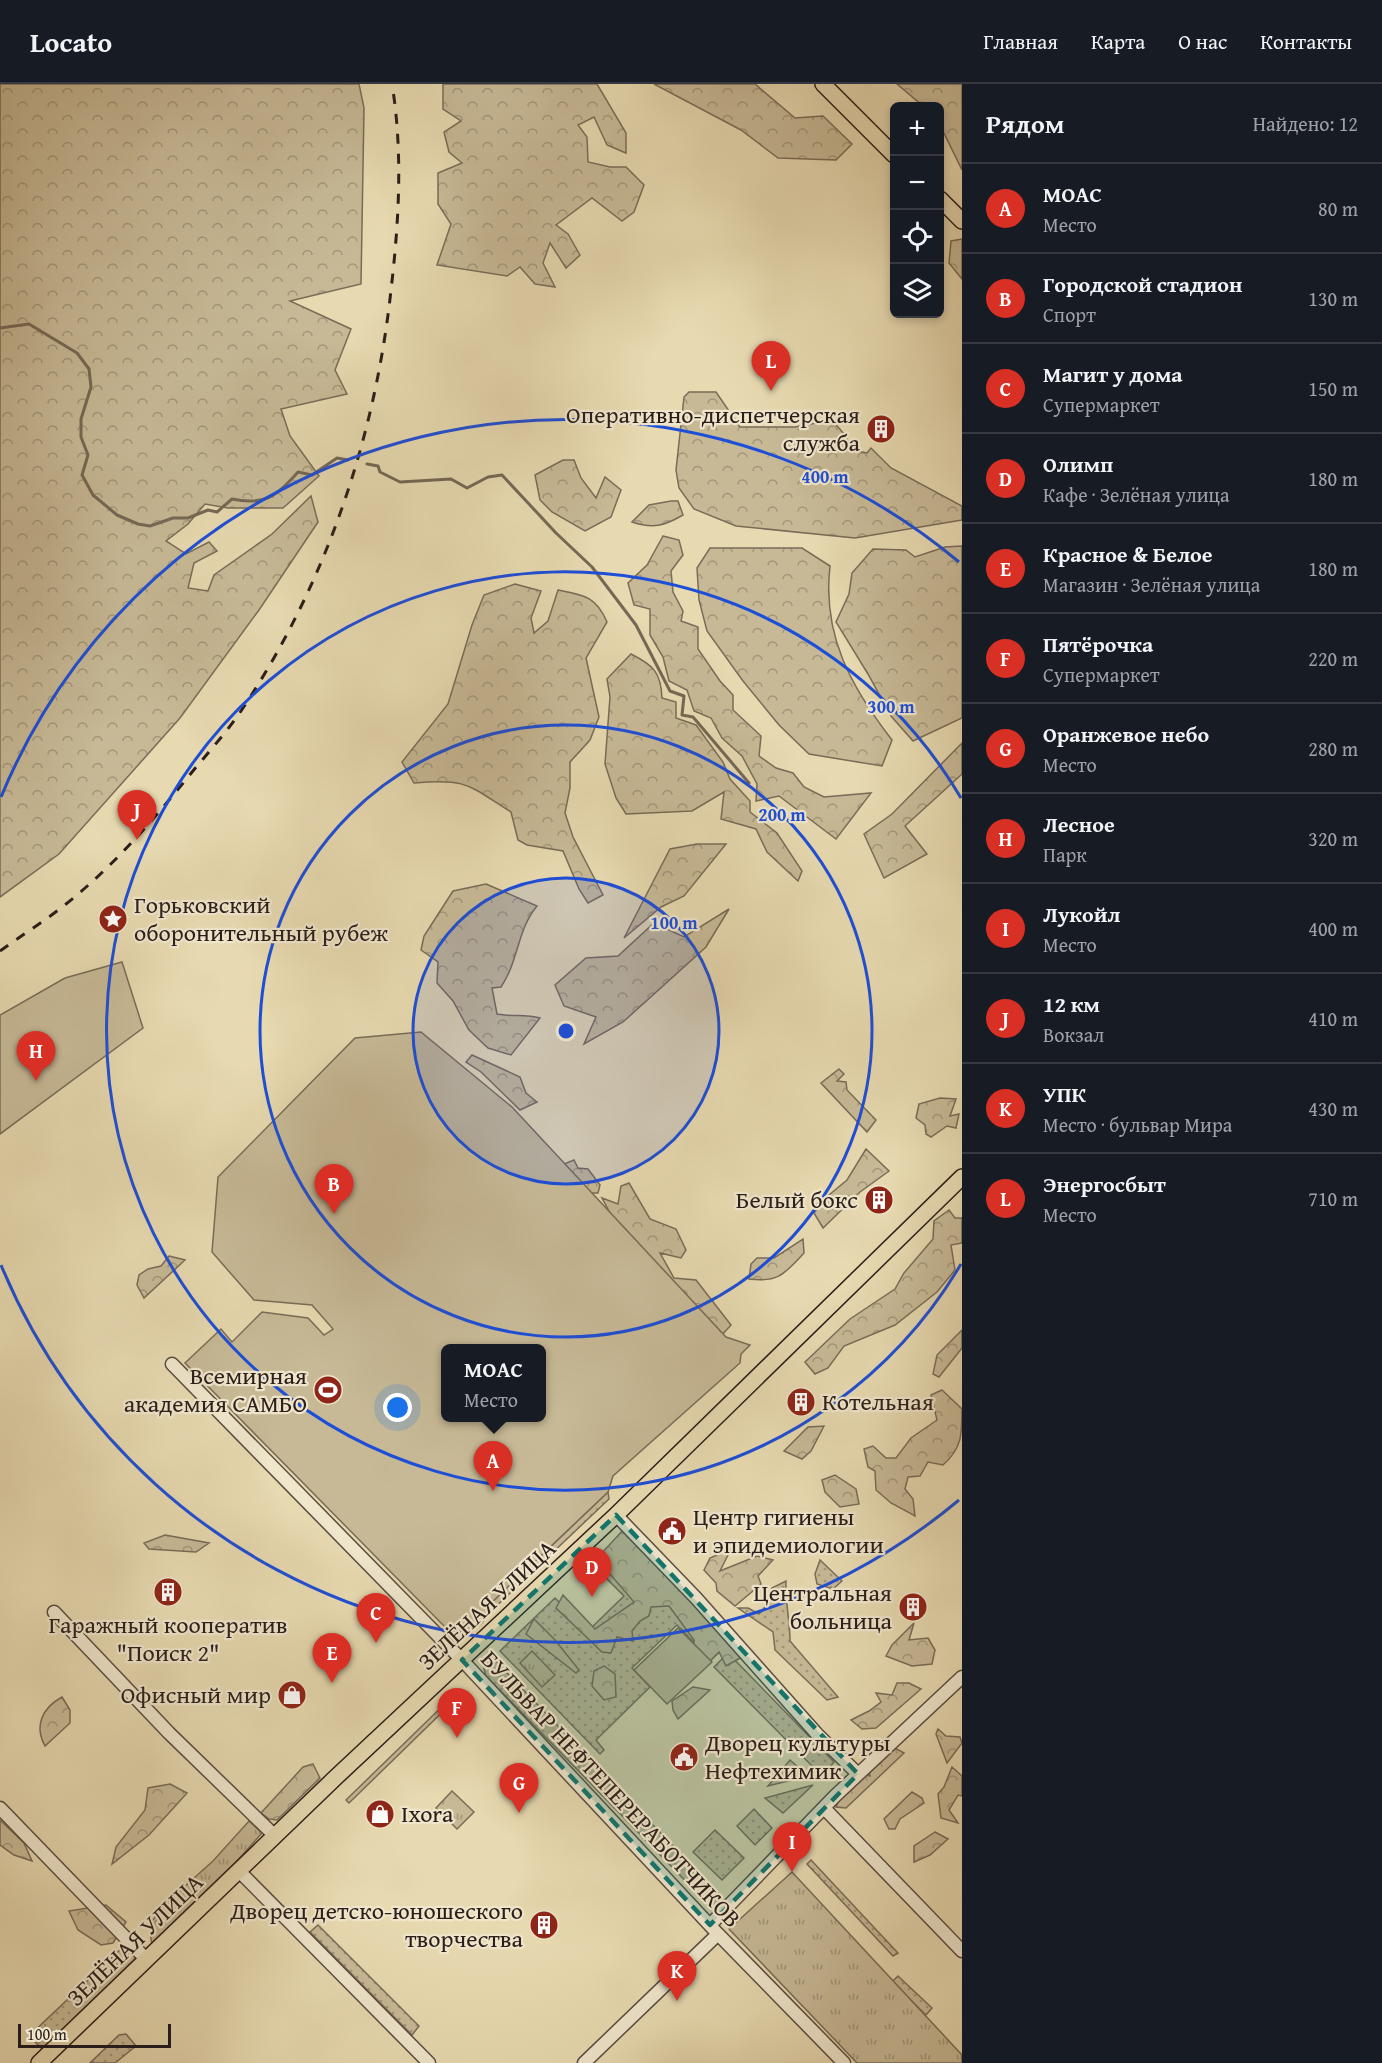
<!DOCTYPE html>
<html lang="ru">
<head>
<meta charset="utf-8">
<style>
  body { margin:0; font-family:"Gentium Book Plus",serif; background:#242831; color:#f1f3f6 }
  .controls { position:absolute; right:18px; top:18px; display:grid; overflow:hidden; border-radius:9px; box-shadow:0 3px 9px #0003 }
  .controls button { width:54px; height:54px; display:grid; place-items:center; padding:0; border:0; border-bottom:2px solid #363941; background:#171b24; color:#f1f3f6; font:30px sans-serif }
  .scale { position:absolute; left:18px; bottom:15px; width:153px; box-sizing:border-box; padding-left:6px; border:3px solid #2b1e1a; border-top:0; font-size:16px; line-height:21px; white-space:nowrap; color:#2b1e1a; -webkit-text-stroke:4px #efe6cc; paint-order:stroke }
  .you { position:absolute; left:398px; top:1324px; width:21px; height:21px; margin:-15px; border:4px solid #fff; border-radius:50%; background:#1a73e8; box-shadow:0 0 0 9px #1a73e833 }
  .badge { display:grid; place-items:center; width:39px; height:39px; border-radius:50%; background:#d93025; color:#fff; font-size:20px; font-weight:700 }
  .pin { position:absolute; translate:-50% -50px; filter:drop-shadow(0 2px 3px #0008) }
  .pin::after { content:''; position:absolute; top:32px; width:21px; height:18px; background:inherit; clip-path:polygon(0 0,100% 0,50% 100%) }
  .popup { position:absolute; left:441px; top:1260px; width:105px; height:78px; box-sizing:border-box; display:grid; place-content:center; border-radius:9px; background:#171b24; filter:drop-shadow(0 2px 4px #0005); font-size:20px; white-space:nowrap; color:#9ea1a6 }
  .popup b { font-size:22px; color:#f1f3f6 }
  .popup::after { content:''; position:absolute; left:50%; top:100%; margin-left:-12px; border:12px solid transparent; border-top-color:#171b24 }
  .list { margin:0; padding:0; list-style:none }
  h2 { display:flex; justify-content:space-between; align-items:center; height:78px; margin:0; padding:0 24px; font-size:26px }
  h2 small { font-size:20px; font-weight:400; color:#9ea1a6 }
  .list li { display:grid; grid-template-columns:39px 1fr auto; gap:18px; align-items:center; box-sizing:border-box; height:90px; padding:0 24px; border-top:2px solid #363941 }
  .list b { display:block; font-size:22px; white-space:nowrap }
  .list p { margin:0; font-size:20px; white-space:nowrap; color:#9ea1a6 }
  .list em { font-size:20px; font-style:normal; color:#9ea1a6 }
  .icon { flex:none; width:33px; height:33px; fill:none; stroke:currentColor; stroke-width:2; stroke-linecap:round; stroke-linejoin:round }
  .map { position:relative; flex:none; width:962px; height:1979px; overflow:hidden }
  header { display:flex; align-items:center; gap:36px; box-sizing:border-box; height:84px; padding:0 30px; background:#171b24; border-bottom:2px solid #363941 }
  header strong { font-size:28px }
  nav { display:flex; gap:33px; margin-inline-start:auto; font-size:21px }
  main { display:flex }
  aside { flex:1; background:#171b24 }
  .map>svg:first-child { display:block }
  .grass { fill:url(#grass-dots); stroke:#796c58; stroke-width:1.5 }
  .forest { fill:url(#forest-crowns); stroke:#796c58; stroke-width:1.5 }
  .park { fill:url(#park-tufts); stroke:#796c58; stroke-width:1.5 }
  .garden { fill:#c7b996; stroke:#796c58; stroke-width:1.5; fill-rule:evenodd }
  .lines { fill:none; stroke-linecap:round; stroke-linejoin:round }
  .stream { stroke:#756855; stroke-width:3 }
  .minor-casing { stroke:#5a4d40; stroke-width:15 }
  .major-casing { stroke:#2b1e1a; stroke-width:18 }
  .minor { stroke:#efe6cc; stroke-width:12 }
  .major { stroke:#e7d9b0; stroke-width:15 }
  .rail { stroke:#2b1e1a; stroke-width:3; stroke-dasharray:10 10; stroke-linecap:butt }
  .marked { fill:#0f766e; fill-opacity:0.2; stroke:#0f766e; stroke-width:4.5; stroke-dasharray:12 8; stroke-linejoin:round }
  .ring { fill:none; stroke:#1d4ed8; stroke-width:3 }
  .labels { text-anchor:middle; stroke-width:4.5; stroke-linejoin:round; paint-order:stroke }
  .poi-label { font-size:24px; fill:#2b1e1a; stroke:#efe6cc; text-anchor:end }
  .street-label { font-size:24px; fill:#2b1e1a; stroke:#efe6cc }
  .centre { fill:#1d4ed8; stroke:#efe6cc; stroke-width:3 }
  .ring-label { font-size:18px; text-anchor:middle; font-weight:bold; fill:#1d4ed8; stroke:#efe6cc; stroke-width:4.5; stroke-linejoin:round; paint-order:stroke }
</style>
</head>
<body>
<header>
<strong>Locato</strong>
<nav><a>Главная</a><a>Карта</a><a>О нас</a><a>Контакты</a></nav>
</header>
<main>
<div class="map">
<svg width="962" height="1979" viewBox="0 0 962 1979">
  <defs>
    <pattern id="grass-dots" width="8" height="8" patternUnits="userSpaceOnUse" patternTransform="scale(1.5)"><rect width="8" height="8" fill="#c7b996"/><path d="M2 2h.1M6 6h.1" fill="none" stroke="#a2967a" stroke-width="1.8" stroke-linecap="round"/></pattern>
    <pattern id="forest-crowns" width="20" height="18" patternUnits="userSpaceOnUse" patternTransform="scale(1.5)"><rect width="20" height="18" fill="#c7b996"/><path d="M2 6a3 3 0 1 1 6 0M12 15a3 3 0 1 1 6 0" fill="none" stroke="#a2967a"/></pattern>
    <pattern id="park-tufts" width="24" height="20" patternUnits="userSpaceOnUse" patternTransform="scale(1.5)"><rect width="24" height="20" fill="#c7b996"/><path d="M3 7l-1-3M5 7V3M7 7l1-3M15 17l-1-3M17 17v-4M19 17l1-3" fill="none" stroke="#a2967a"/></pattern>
  </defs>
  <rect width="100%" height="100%" fill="#e7d9b0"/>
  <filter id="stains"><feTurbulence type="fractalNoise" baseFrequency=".00333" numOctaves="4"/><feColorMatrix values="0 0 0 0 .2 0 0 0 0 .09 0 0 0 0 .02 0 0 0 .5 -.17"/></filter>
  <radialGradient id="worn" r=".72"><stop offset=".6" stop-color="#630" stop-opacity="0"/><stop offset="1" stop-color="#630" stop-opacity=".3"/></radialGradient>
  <path class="grass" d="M608,1408L609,1415L489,1529V1522L535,1467L542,1471Z
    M626,1449L730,1558L711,1576L677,1541L632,1584L650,1603L596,1656L604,1666L600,1670L500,1567L555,1514L588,1547L624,1512L593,1481Z
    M820,1476L842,1497L833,1505L817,1500L815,1490Z
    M786,1497C785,1518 790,1536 790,1557L838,1613L827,1616L775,1566L773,1548L738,1524H748L759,1530L770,1517L772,1504Z
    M488,1569L721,1812L716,1820H708L486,1592L483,1581Z
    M728,1569L834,1678L829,1684L816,1686L714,1583Z
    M458,1607L461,1610L349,1719L346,1716Z
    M790,1676L808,1692L768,1702Z
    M813,1701L783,1729L765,1714Z
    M754,1725L772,1744L755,1761L737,1742Z
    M715,1746L744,1774L722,1796L693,1768Z
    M811,1776L898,1869L893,1872L807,1780Z
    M318,1841L419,1942L412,1951L310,1848Z
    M126,1860L137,1873L134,1880L44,1967L29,1952Z
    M898,1892L932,1924L926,1931L892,1898Z
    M126,1950L136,1962L115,1979H90L119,1951Z"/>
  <path class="forest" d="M0,0H359L364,24L361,200L290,217L351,245L335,286L347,310L281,325L290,352L319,392L283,424H228L205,420L188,440L166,457L186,470L209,458L217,467L194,479L188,504L208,507L214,491L272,450L311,412L318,438L259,526L180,634L59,770L0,813Z
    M443,0H597L626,49V69L607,61L594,33L578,41L587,53L588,78L610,83H626L644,101L634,128L622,137L592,114L556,141L568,150L580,171L566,184L550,159L543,179L555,203L535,200L520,183L507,192L437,181L451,140L438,120V89L462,79L449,68L444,48L461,37L443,25Z
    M654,0H755L795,34L823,32L852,60L836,76L778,74L741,46Z
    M897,0H962V86L940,41V22H923Z
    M962,155V195L949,179L951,157Z
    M689,308H716L740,343H795L832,336L844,350L853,366L867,369L871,364L891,384L962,422V436L855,454L736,442L694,425L679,404L676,386L684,313Z
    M563,376H574L581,394L596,414L605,393L621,406L611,433L585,447L552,428L540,416L535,391Z
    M671,417H678L683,431C664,442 653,445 632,438L649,421Z
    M663,452L679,456L683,471L671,487L673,508L683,527L681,537L698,543V565L720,597L733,611V626L761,652L759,672L776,684L793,689L804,703L824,713L871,709L836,755L779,712L756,717L757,700L742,672L722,654L711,634L694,627L687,606L669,597L663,573L650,551V525L634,521L628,499L647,481Z
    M962,462V634L913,657L891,632L868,590L836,538L849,510L852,489L873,465L906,466L915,473L945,463Z
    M710,464H802L830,482C822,551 851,603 892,656L882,682L809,670L779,641L743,597L707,547L699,516L697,484Z
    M515,500L541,507L531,534L534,549L548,537L558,506C584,511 596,512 607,538L586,574L599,633L590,656L570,678V704L565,729L573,753L603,811L588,819L579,805L563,767L527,761L518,756L511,728C468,701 467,694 414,699L402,678L448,620L472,541L484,511Z
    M631,570C653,581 661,588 662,614L676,618V634L696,641L723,678L730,695L750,717V728L777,749L802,787L798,797L767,768L756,745L721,735L724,708L692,727L626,730L616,714L605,680L610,613L607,595Z
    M962,659V690L905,742L927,770L884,794L864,750L892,730Z
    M697,760H726L684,812L661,823L624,854L670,765Z
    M486,800L537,822C517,846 519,876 501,903L492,904L497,930C512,933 525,930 540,934L511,971L488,964L469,946L453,917L437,899L438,878L421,866L424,852L453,807Z
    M729,825L706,863L623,938L584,960L596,933L564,922L555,901L586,874L618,872L654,839L684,853Z
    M472,971L520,993L526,1009L537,1018L520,1026L481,988L466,978Z
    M839,985L844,990L837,997L846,998L847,1006L876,1036L867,1048L821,999Z
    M940,1014L956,1015L950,1032L959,1030L956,1044L947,1042L931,1053L926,1050L925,1041L916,1034L919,1020Z
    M866,1065L889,1087L860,1108L823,1144L814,1129L829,1111L847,1096Z
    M574,1076L578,1084L588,1085L600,1101L598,1109H585L564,1080Z
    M629,1099L650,1135L676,1145L686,1166L681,1174L660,1169L674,1194L696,1196L731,1241L722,1251L624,1155L602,1114L618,1120L621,1102Z
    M949,1126L955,1134H962V1159L951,1161L955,1186L937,1208L895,1241L844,1262L828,1284L815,1290L805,1278L850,1235L895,1205L904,1189L933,1155L934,1137Z
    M803,1155L804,1169C785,1189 779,1199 749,1195L751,1180L757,1174H774Z
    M169,1172L185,1176L144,1214L137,1201L139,1191L148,1185L161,1182Z
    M962,1246V1264L939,1293L933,1290L937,1271Z
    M942,1306L962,1325C962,1351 962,1364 943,1381L928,1378L920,1392L908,1393L905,1405L913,1415L915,1432L891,1419L876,1406L875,1387L868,1383L864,1365L873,1362L886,1374H896L911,1354L937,1336L931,1311Z
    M824,1342L811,1367L802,1375L784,1367L808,1343Z
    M835,1391L856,1405L859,1420L840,1423L825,1408L822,1396Z
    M624,1445L742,1573L726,1582L719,1568L710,1577L694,1572V1556L669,1522L651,1523L649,1532L640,1537L632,1547L633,1557L617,1553L611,1569L602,1568L556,1524L563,1511L595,1545L634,1518L604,1483H581L600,1471Z
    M165,1451L209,1459L196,1468L149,1465L144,1459Z
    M731,1465L720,1487L757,1472L773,1476L758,1492L761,1500L735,1522L717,1507L716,1499L704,1486L710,1474Z
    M534,1535L555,1556L579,1586L576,1589L526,1550Z
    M914,1539L909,1556L928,1554L935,1566L932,1580L912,1582L886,1572L892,1561Z
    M604,1582L615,1590L616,1613L604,1616L592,1602L594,1587Z
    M897,1599H909L921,1605L876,1644L862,1645L851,1636L869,1627L881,1618L876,1609L892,1611Z
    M693,1603L710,1606L678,1635L673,1626L672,1617Z
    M62,1613L70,1626V1639L45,1662C34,1642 42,1624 62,1613Z
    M938,1645L946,1652L960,1653L962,1659L947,1679L936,1650Z
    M893,1663L904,1669L846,1724L836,1723L841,1711L862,1690L870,1692L868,1682Z
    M313,1680L320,1694L277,1736L269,1735L261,1729L303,1683Z
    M952,1683L962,1692V1712L958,1711L949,1726L958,1739L941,1734L938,1710L944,1703Z
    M170,1700L187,1709L149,1751L112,1780L116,1763L145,1726L148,1704Z
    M912,1708L922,1714L924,1719L900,1735L895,1745H889L884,1735Z
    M0,1736L24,1759L32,1777L14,1771L0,1761Z
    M935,1748L948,1755L930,1771L914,1778V1762Z
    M106,1821L126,1838L113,1859L101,1861L78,1846L69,1827Z"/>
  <path class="park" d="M532,1567L555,1591L542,1603L520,1579Z
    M452,1707L474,1728L457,1745L436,1724Z
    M249,1737L262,1749L221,1795L152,1861L149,1841L165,1820L213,1777Z
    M792,1788L962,1971V1979H857L729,1845Z"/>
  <path class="garden" d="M122,878L143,944L0,1050V931L65,894Z
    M421,948L512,1023L726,1253L750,1261L741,1270L740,1279L613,1392L608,1408L489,1521C488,1546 461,1555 443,1541L185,1279L221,1245L232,1258L262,1228L308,1234L324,1251L333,1245L312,1221L254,1216L212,1168L218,1093L355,954ZM445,1264H541V1334H445Z
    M678,1544L712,1578L667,1620L634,1586Z"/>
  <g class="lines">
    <path class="stream" d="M0,244L29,240L77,269L89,285L91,303L81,335V353L88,371L82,391L93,411L117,431L138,440L150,442L173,434H188L208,426L217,428L232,415C265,422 277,412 298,388L312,391L337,374L348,376
      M367,380L378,382L380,388L400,398L451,395L467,404L488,393L502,391L556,449L592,483L636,541L670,607L684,612L682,631L693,633L749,699"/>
    <g class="minor-casing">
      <path id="minor" d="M172,1280L462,1576L718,1850L844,1979
        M616,1431L696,1514L817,1650L858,1690
        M54,1528L169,1649L275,1752
        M0,1724L147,1876
        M824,1724L962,1867
        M239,1787L429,1979
        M710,1841L835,1712L962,1593
        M584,1979L718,1850"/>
    </g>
    <g class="major-casing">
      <path id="major" d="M823,0L894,71
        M940,115L962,137
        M39,1979L334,1695L616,1431L962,1093"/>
    </g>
    <use href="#minor" class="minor"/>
    <use href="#major" class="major"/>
    <path class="rail" d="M0,867C22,851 45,837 66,820C111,784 148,742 184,698C203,674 224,652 241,627C325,502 375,355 391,206C399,138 403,67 392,0"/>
  </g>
  <path class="marked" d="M616,1431L858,1690L710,1841L462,1576Z"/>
  <circle cx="566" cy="947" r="153" fill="#1d4ed8" fill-opacity=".12"/>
  <g class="ring">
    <circle cx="566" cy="947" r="153"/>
    <circle cx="566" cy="947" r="306"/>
    <path d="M961 1180A459 459 0 1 1 961 714"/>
    <path d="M959 1416A612 612 0 0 1 1 1181M1 713A612 612 0 0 1 959 478"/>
  </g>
  <defs>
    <g id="building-disc" transform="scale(1.5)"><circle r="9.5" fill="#8f2418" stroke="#efe6cc"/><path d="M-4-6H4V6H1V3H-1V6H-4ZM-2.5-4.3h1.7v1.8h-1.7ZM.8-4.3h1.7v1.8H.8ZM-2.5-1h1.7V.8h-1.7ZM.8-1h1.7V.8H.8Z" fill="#fff"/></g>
    <g id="sight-disc" transform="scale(1.5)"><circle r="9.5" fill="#8f2418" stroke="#efe6cc"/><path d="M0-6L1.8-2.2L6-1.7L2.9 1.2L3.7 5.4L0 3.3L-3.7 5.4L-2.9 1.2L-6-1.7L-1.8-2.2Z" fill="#fff"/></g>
    <g id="stadium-disc" transform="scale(1.5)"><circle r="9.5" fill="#8f2418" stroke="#efe6cc"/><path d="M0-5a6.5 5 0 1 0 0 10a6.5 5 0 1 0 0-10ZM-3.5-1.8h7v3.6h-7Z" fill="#fff"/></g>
    <g id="civic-disc" transform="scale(1.5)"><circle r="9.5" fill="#8f2418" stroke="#efe6cc"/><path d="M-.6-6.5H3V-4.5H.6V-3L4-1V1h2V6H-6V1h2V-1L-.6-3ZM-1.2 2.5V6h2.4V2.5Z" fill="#fff"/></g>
    <g id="shop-disc" transform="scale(1.5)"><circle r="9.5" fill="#8f2418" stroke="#efe6cc"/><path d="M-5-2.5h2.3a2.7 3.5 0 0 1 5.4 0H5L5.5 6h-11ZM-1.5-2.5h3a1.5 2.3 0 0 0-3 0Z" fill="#fff"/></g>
  </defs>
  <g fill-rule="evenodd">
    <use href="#building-disc" x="881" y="345"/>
    <use href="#sight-disc" x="113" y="835"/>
    <use href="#building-disc" x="879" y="1116"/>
    <use href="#stadium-disc" x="328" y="1306"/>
    <use href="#building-disc" x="801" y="1318"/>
    <use href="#civic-disc" x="672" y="1447"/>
    <use href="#building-disc" x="168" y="1508"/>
    <use href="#building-disc" x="913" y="1523"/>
    <use href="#shop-disc" x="292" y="1611"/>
    <use href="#civic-disc" x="684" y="1673"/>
    <use href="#shop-disc" x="380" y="1730"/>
    <use href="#building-disc" x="544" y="1841"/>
  </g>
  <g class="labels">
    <g class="poi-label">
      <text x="860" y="339">Оперативно-диспетчерская<tspan x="860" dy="28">служба</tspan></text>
      <text x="134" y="829" text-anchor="start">Горьковский<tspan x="134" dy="28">оборонительный рубеж</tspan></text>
      <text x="858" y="1124">Белый бокс</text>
      <text x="307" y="1300">Всемирная<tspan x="307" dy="28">академия САМБО</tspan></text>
      <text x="822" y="1326" text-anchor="start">Котельная</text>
      <text x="693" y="1441" text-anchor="start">Центр гигиены<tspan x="693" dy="28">и эпидемиологии</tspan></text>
      <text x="892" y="1517">Центральная<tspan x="892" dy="28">больница</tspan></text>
      <text x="168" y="1549" text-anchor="middle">Гаражный кооператив<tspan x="168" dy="28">"Поиск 2"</tspan></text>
      <text x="271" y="1619">Офисный мир</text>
      <text x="705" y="1667" text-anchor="start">Дворец культуры<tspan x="705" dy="28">Нефтехимик</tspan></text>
      <text x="401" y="1738" text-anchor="start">Ixora</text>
      <text x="523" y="1835">Дворец детско-юношеского<tspan x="523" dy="28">творчества</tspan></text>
    </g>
    <g class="street-label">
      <text transform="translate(487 1521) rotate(-43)" y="8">ЗЕЛЁНАЯ УЛИЦА</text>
      <text transform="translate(611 1705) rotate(47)" y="8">БУЛЬВАР НЕФТЕПЕРЕРАБОТЧИКОВ</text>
      <text transform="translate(135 1856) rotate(-44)" y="8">ЗЕЛЁНАЯ УЛИЦА</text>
    </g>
  </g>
  <circle cx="566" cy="947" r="9" class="centre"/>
  <g class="ring-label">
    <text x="825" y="399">400 m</text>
    <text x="891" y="629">300 m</text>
    <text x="782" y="737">200 m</text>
    <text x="674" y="845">100 m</text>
  </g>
  <rect width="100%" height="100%" filter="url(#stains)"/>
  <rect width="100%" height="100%" fill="url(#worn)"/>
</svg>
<div class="controls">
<button>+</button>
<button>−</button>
<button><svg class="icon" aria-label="locate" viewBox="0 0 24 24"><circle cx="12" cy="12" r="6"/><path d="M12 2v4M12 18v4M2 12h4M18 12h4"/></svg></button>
<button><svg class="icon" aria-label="layers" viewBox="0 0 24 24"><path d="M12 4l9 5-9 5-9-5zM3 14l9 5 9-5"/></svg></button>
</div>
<div class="scale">100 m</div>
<div class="you"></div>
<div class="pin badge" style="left:493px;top:1407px">A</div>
<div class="popup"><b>МОАС</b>Место</div>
<div class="pin badge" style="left:334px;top:1130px">B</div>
<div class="pin badge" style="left:376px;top:1559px">C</div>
<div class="pin badge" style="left:592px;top:1513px">D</div>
<div class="pin badge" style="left:332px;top:1599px">E</div>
<div class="pin badge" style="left:457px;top:1654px">F</div>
<div class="pin badge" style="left:519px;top:1729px">G</div>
<div class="pin badge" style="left:36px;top:997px">H</div>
<div class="pin badge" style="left:792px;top:1788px">I</div>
<div class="pin badge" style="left:137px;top:756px">J</div>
<div class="pin badge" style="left:677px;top:1917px">K</div>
<div class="pin badge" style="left:771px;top:307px">L</div>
</div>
<aside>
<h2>Рядом<small>Найдено: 12</small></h2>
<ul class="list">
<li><span class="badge">A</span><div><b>МОАС</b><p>Место</p></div><em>80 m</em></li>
<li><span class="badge">B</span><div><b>Городской стадион</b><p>Спорт</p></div><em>130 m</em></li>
<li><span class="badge">C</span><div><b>Магит у дома</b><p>Супермаркет</p></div><em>150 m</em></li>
<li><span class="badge">D</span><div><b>Олимп</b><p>Кафе · Зелёная улица</p></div><em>180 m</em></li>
<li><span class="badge">E</span><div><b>Красное &amp; Белое</b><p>Магазин · Зелёная улица</p></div><em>180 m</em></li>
<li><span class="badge">F</span><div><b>Пятёрочка</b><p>Супермаркет</p></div><em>220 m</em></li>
<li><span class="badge">G</span><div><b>Оранжевое небо</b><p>Место</p></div><em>280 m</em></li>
<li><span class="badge">H</span><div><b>Лесное</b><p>Парк</p></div><em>320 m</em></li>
<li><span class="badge">I</span><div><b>Лукойл</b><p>Место</p></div><em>400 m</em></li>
<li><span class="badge">J</span><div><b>12 км</b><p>Вокзал</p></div><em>410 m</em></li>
<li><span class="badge">K</span><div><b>УПК</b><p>Место · бульвар Мира</p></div><em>430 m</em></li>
<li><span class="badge">L</span><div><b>Энергосбыт</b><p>Место</p></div><em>710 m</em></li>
</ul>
</aside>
</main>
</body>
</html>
